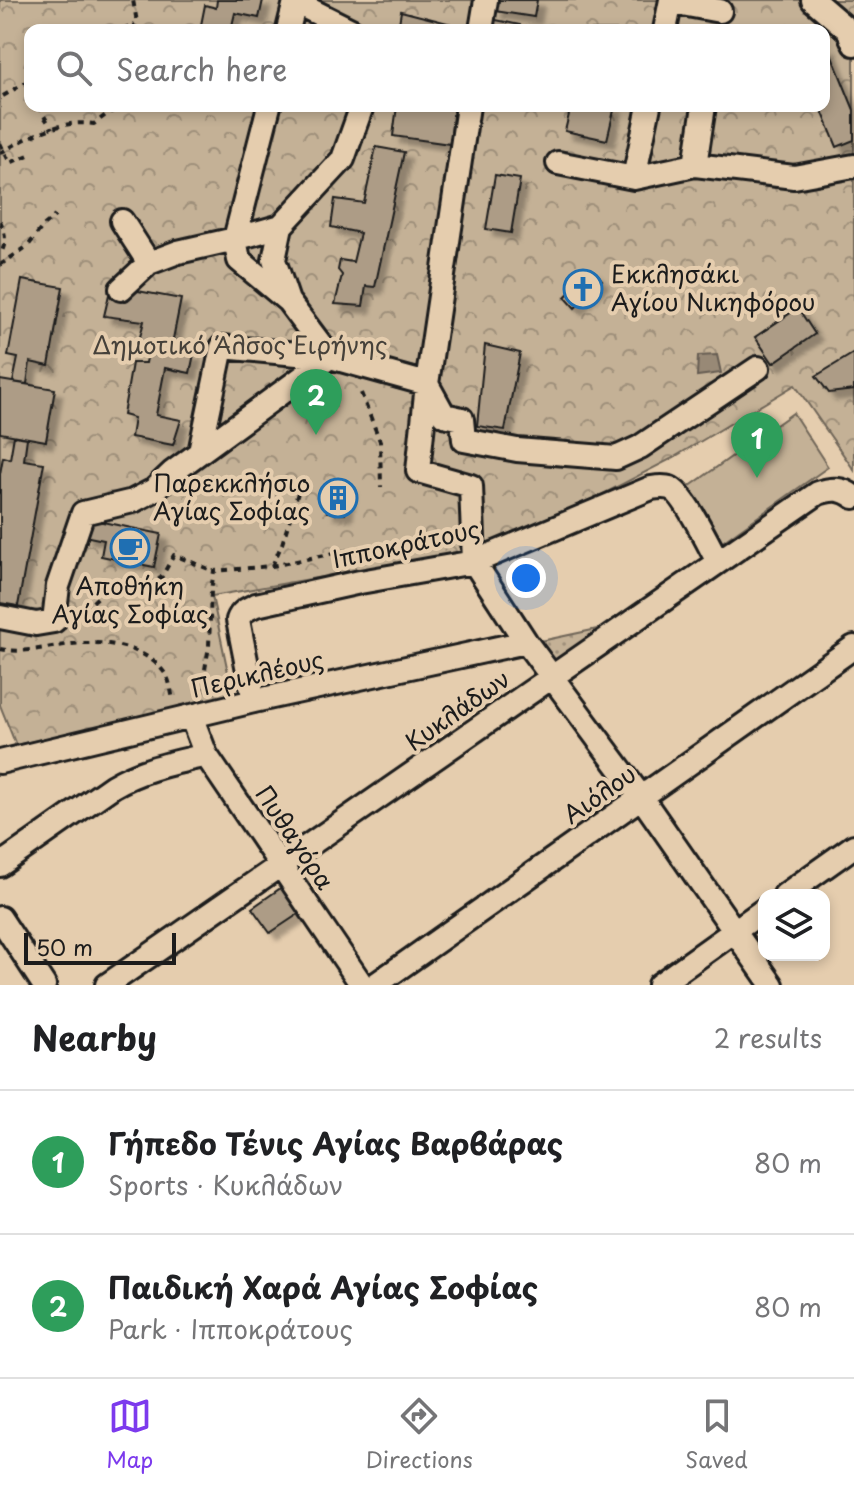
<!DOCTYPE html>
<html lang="en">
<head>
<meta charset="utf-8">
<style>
  body { margin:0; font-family:"Playpen Sans",sans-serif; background:#f2f2f2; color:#202124 }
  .controls { position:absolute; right:24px; bottom:24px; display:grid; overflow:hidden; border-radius:16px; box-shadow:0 4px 12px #0003 }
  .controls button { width:72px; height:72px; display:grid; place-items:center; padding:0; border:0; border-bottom:2px solid #e0e0e0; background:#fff; color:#202124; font:40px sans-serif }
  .scale { position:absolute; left:24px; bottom:20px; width:152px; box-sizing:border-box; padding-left:8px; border:4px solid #1c1c1c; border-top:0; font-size:22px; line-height:28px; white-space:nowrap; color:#1c1c1c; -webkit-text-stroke:6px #e5cdae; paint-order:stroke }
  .you { position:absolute; left:526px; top:578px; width:28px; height:28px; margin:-20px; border:6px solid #fff; border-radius:50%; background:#1a73e8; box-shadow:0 0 0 12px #1a73e833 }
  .badge { display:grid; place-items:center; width:52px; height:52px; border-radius:50%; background:#7c3aed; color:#fff; font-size:26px; font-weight:700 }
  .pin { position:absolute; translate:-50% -66px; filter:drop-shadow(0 2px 4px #0008) }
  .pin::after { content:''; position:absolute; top:42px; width:28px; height:24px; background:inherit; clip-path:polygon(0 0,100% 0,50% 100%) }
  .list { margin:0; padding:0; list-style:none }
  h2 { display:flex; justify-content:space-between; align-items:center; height:104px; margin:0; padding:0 32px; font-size:34px }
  h2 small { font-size:26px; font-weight:400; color:#757577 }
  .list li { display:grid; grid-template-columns:52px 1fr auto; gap:24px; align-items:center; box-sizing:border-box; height:144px; padding:0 32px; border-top:2px solid #e0e0e0 }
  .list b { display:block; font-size:30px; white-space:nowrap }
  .list p { margin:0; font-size:26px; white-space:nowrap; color:#757577 }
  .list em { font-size:26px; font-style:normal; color:#757577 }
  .icon { flex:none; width:44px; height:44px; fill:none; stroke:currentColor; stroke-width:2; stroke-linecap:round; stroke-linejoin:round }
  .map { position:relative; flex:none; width:854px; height:985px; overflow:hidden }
  .search { position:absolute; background:#fff; box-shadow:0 4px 12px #0003; left:24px; right:24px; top:24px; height:88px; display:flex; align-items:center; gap:20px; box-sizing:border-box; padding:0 28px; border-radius:16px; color:#757577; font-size:30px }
  .sheet { height:392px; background:#fff }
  nav { display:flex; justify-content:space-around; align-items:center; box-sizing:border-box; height:112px; border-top:2px solid #e0e0e0; background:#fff; font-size:22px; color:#757577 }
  nav a { display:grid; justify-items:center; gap:4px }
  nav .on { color:#7c3aed }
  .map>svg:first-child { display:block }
  .grass { fill:url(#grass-dots); stroke:#706659; stroke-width:2 }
  .park { fill:url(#park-crowns); stroke:#706659; stroke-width:2; fill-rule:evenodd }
  .pitch { fill:#c4b196; stroke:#706659; stroke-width:2 }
  .water { fill:#988976; stroke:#665d52; stroke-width:2 }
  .building { fill:#ad9c86; stroke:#1c1c1c; stroke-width:2; filter:url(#shadow) }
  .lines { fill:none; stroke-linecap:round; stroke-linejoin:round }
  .minor-casing { stroke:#1c1c1c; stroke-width:28 }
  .path { stroke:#1c1c1c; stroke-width:4; stroke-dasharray:6 6; stroke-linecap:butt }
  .minor { stroke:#e5cdae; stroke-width:22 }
  .labels { text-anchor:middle; stroke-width:8; stroke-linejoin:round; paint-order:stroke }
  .poi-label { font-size:24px; fill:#1c1c1c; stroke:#e5cdae; text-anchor:start }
  .park-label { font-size:24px; fill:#46413a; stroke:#e5cdae }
  .street-label { font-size:24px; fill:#1c1c1c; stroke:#e5cdae }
</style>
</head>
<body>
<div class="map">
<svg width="854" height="985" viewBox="0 0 854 985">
  <defs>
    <pattern id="grass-dots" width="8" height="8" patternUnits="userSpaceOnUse" patternTransform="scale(2)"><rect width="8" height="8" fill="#c4b196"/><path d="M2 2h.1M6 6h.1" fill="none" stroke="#9e8f7a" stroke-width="1.8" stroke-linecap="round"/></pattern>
    <pattern id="park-crowns" width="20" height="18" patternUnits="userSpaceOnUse" patternTransform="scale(2)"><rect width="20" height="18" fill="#c4b196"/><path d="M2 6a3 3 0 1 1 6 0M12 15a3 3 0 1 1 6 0" fill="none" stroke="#9e8f7a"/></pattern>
    <filter id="shadow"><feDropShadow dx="7" dy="7" stdDeviation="2" flood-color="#0004"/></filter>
  </defs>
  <rect width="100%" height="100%" fill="#e5cdae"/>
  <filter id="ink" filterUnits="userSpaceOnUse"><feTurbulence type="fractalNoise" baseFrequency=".0125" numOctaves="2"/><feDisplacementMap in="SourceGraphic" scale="16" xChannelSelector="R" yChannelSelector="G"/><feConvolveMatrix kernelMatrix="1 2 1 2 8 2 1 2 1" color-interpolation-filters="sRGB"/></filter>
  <g filter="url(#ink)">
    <path class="grass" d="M630,622L561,675L541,641Z"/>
    <path class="park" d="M0,0H854V470L795,385L671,459L502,546L212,596L233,696L16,745L0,705ZM30,30H824V106H30Z"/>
    <path class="pitch" d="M793,413L828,467L721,543L686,489Z"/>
    <path class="water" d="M717,355L721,373L697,376L698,356Z"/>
    <path class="building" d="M217,0H263L259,18L235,13L231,30H200L205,5L216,8Z
      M497,0H537L534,17L495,11Z
      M401,11L467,28V30H398Z
      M491,19L520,25L519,30H488Z
      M828,46L854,110V140L837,147L820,106H824V47Z
      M397,106H454L450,144L393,136Z
      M571,106H615L607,140L565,131Z
      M376,147L404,152L375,287L366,286L363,306L335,304L342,275L338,270L340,260L353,262L360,233L331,227L335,199L364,203Z
      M495,175L520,179L511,233L486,229Z
      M591,269L602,280L575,308L565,297Z
      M22,280L63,287L49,366L30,362L27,384L13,382L18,358L8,356Z
      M111,286L181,299L171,349L194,354L190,373L165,368L156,415L181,420L173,445L131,437L134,418L123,415L132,363H146L149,347L138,345L144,321L104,316Z
      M798,308L815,334L773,363L755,337Z
      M485,345L520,353L505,430L477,426Z
      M854,353V390L829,393L816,376Z
      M0,380L55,389L46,441L0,433Z
      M14,436L27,438L24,460L44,463L18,606L0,603V474L3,457L10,459Z
      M333,481L349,485L345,514L327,512Z
      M88,519L161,534L154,567L101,556L104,540L84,536Z
      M285,885L303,911L270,933L252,908Z"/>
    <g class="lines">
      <g class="minor-casing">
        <path id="minor" d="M813,0L848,30L854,44
          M671,2L720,11
          M288,30L295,2L351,30
          M481,30L486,0
          M665,30L671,0
          M269,106L235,239L239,260L288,301
          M468,106L427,384L418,471L471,486L474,562L526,642L641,797L772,985
          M558,163L634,178L695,165L794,177L854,166
          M695,165L704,106
          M634,178L649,106
          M122,221L149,263L178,252L235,239L281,226
          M121,289L149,263
          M200,452L222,347L330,357L427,384L444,415L462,419L464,440L517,450L616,458L640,447L758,368
          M0,617L36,624L54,621L58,586L83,513L133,501L154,490L173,472L330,357L288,301L274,260L281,226L343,159L362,106
          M254,701L238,620C241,611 248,609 256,605L360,582L474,562L651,488C657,487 664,486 670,488C684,493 710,547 718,562
          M191,716L206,755L362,985
          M0,762L254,701L526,642
          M0,865L113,786C142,769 173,763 206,755
          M785,895L854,846
          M0,918L44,985
          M107,985L818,493C832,488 842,488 854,497
          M375,985L854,647
          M659,985L764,910"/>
      </g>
      <path class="path" d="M123,30L135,24
        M133,30L137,22L133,0
        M3,96L30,80
        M38,106L52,129
        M0,143L10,163L31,154
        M0,153C28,137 61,119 94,124L107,114L123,106
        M0,221C6,233 7,243 0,255
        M0,265L28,246L43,226L55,216
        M361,393L380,441L381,487
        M272,566L282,544L301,483
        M75,618L108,588L135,587L161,578L174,555L214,571
        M0,649C29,655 59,643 88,643C115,642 150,650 166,675C170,681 171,691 173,699
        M201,693L209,646L211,590L214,571L272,566L359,548V562"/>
      <use href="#minor" class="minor"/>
    </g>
  </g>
  <defs>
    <g id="church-ring" transform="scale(2)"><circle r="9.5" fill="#e5cdae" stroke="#1f6fb2" stroke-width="1.5"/><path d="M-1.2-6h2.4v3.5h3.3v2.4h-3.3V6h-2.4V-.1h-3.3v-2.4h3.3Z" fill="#1f6fb2"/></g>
    <g id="building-ring" transform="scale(2)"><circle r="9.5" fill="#e5cdae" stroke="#1f6fb2" stroke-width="1.5"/><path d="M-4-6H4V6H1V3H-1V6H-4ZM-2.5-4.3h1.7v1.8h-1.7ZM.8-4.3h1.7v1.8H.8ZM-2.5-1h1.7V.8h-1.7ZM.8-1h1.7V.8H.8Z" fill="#1f6fb2"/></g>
    <g id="cafe-ring" transform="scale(2)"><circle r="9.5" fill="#e5cdae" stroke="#1f6fb2" stroke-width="1.5"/><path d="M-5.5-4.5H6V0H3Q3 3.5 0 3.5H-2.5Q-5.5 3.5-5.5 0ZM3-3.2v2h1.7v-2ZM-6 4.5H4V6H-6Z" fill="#1f6fb2"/></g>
  </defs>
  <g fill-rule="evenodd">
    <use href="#church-ring" x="583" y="289"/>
    <use href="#building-ring" x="338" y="498"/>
    <use href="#cafe-ring" x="130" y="548"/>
  </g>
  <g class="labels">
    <g class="poi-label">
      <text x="611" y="283">Εκκλησάκι<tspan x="611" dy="28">Αγίου Νικηφόρου</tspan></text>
      <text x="310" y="492" text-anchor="end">Παρεκκλήσιο<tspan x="310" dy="28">Αγίας Σοφίας</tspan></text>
      <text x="130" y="595" text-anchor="middle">Αποθήκη<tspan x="130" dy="28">Αγίας Σοφίας</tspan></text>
    </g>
    <g class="park-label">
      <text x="240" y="354">Δημοτικό Άλσος Ειρήνης</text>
    </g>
    <g class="street-label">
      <text transform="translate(406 545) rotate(-12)" y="8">Ιπποκράτους</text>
      <text transform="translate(257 675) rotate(-13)" y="8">Περικλέους</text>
      <text transform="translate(458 711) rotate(-35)" y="8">Κυκλάδων</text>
      <text transform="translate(600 795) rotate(-35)" y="8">Αιόλου</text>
      <text transform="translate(294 838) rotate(56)" y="8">Πυθαγόρα</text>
    </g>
  </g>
</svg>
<div class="controls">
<button><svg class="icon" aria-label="layers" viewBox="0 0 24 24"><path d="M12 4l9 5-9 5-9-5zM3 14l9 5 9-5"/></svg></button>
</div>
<div class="scale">50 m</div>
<div class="you"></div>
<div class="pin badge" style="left:757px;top:478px;background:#2e9e5b">1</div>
<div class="pin badge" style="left:316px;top:435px;background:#2e9e5b">2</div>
<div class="search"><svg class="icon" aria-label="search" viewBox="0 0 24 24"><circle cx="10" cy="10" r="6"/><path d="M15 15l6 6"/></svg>Search here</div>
</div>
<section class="sheet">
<h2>Nearby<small>2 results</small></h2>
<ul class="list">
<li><span class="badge" style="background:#2e9e5b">1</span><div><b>Γήπεδο Τένις Αγίας Βαρβάρας</b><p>Sports · Κυκλάδων</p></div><em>80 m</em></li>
<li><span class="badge" style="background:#2e9e5b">2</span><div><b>Παιδική Χαρά Αγίας Σοφίας</b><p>Park · Ιπποκράτους</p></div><em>80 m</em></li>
</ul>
</section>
<nav>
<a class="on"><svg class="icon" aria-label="map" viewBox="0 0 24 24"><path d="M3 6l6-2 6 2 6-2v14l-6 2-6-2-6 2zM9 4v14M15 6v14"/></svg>Map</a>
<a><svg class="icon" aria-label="directions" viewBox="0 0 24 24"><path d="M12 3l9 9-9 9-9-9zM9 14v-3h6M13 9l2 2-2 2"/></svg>Directions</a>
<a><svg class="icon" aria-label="saved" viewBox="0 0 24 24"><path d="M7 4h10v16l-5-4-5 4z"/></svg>Saved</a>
</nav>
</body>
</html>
